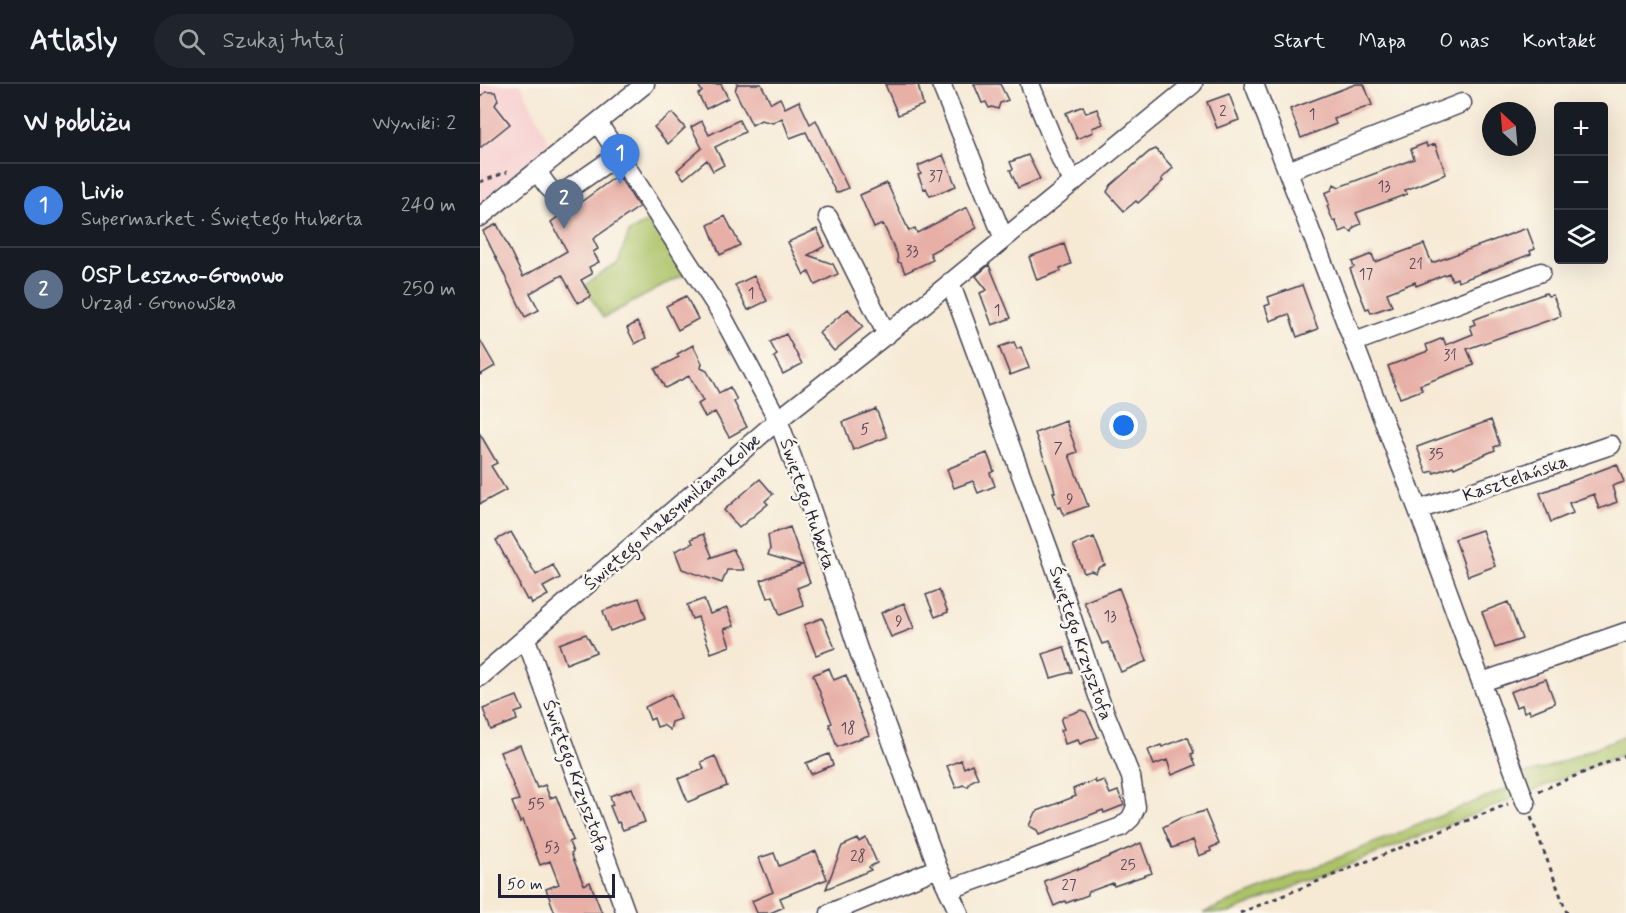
<!DOCTYPE html>
<html lang="pl">
<head>
<meta charset="utf-8">
<style>
  body { margin:0; font-family:Mynerve,sans-serif; background:#20242c; color:#f1f3f6 }
  .controls { position:absolute; right:18px; top:18px; display:grid; overflow:hidden; border-radius:6px; box-shadow:0 6px 24px #0002 }
  .controls button { width:54px; height:54px; display:grid; place-items:center; padding:0; border:0; border-bottom:2px solid #363941; background:#171b24; color:#f1f3f6; font:30px sans-serif }
  .compass { position:absolute; left:1002px; top:18px; width:54px; height:54px; border-radius:50%; background:#171b24; box-shadow:0 6px 24px #0002; rotate:334deg }
  .scale { position:absolute; left:18px; bottom:15px; width:117px; box-sizing:border-box; padding-left:6px; border:3px solid #22223b; border-top:0; font-size:16px; line-height:21px; white-space:nowrap; color:#22223b; -webkit-text-stroke:4px #fbf7ec; paint-order:stroke }
  .you { position:absolute; left:644px; top:342px; width:21px; height:21px; margin:-15px; border:4px solid #fff; border-radius:50%; background:#1a73e8; box-shadow:0 0 0 9px #1a73e833 }
  .badge { display:grid; place-items:center; width:39px; height:39px; border-radius:50%; background:#b45309; color:#fff; font-size:20px; font-weight:700 }
  .pin { position:absolute; translate:-50% -50px; filter:drop-shadow(0 2px 3px #0008) }
  .pin::after { content:''; position:absolute; top:32px; width:21px; height:18px; background:inherit; clip-path:polygon(0 0,100% 0,50% 100%) }
  .list { margin:0; padding:0; list-style:none }
  h2 { display:flex; justify-content:space-between; align-items:center; height:78px; margin:0; padding:0 24px; font-size:26px }
  h2 small { font-size:20px; font-weight:400; color:#9ea1a6 }
  .list li { display:grid; grid-template-columns:39px 1fr auto; gap:18px; align-items:center; box-sizing:border-box; height:84px; padding:0 24px; border-top:2px solid #363941 }
  .list b { display:block; font-size:22px; white-space:nowrap }
  .list p { margin:0; font-size:20px; white-space:nowrap; color:#9ea1a6 }
  .list em { font-size:20px; font-style:normal; color:#9ea1a6 }
  .icon { flex:none; width:33px; height:33px; fill:none; stroke:currentColor; stroke-width:2; stroke-linecap:round; stroke-linejoin:round }
  .map { position:relative; flex:none; width:1146px; height:829px; overflow:hidden }
  header { display:flex; align-items:center; gap:36px; box-sizing:border-box; height:84px; padding:0 30px; background:#171b24; border-bottom:2px solid #363941 }
  header strong { font-size:28px }
  nav { display:flex; gap:33px; margin-inline-start:auto; font-size:21px }
  .search { width:420px; height:54px; background:#20242c; display:flex; align-items:center; gap:15px; box-sizing:border-box; padding:0 21px; border-radius:33px; color:#9ea1a6; font-size:22px }
  main { display:flex }
  aside { flex:1; background:#171b24 }
  .map>svg:first-child { display:block }
  .built { fill:#f7cfd0 }
  .green { fill:#abc267; stroke:#667251; stroke-width:1.5 }
  .building { fill:#e7afa6 }
  .lines { fill:none; stroke-linecap:round; stroke-linejoin:round }
  .minor-casing { stroke:#424052; stroke-width:21 }
  .path { stroke:#424052; stroke-width:3; stroke-dasharray:4.5 4.5; stroke-linecap:butt }
  .minor { stroke:#fff; stroke-width:18 }
  .labels { text-anchor:middle; stroke-width:5; stroke-linejoin:round; paint-order:stroke }
  .number-label { font-size:15px; fill:#534556 }
  .street-label { font-size:18px; fill:#22223b; stroke:#fbf7ec }
</style>
</head>
<body>
<header>
<strong>Atlasly</strong>
<div class="search"><svg class="icon" aria-label="search" viewBox="0 0 24 24"><circle cx="10" cy="10" r="6"/><path d="M15 15l6 6"/></svg>Szukaj tutaj</div>
<nav><a>Start</a><a>Mapa</a><a>O nas</a><a>Kontakt</a></nav>
</header>
<main>
<aside>
<h2>W pobliżu<small>Wyniki: 2</small></h2>
<ul class="list">
<li><span class="badge" style="background:#3f7fe0">1</span><div><b>Livio</b><p>Supermarket · Świętego Huberta</p></div><em>240 m</em></li>
<li><span class="badge" style="background:#5c6f8a">2</span><div><b>OSP Leszno-Gronowo</b><p>Urząd · Gronowska</p></div><em>250 m</em></li>
</ul>
</aside>
<div class="map">
<svg width="1146" height="829" viewBox="0 0 1146 829">
  <rect width="100%" height="100%" fill="#fbf7ec"/>
  <filter id="ink" filterUnits="userSpaceOnUse"><feTurbulence type="fractalNoise" baseFrequency=".0167" numOctaves="2"/><feDisplacementMap in="SourceGraphic" scale="12" xChannelSelector="R" yChannelSelector="G"/><feConvolveMatrix kernelMatrix="1 2 1 2 8 2 1 2 1" color-interpolation-filters="sRGB"/></filter>
  <filter id="wash" filterUnits="userSpaceOnUse"><feTurbulence type="fractalNoise" baseFrequency=".008" numOctaves="4" result="noise"/><feDisplacementMap in="SourceGraphic" scale="24" xChannelSelector="R" yChannelSelector="G"/><feGaussianBlur stdDeviation="1.35" result="paint"/><feColorMatrix in="noise" values="0 0 0 0 0 0 0 0 0 0 0 0 0 0 0 0 0 1.4 0 .05"/><feComposite in="paint" operator="in"/></filter>
  <g filter="url(#wash)">
    <rect width="100%" height="100%" fill="#f6ead5"/>
    <path class="built" d="M0,0H41L76,73L0,133Z"/>
    <path class="green" d="M171,136L209,188L123,234L105,203L111,196L138,179L149,148Z
      M1146,651V669L749,829H723L1038,700L1044,690L1066,684Z"/>
    <g id="blocks">
      <path class="building" d="M218,0H241L248,14L226,25L218,10L222,8Z
        M257,0H281L291,19L300,14L305,24L319,17L330,40L336,36L368,104L356,109L326,48L310,54L302,34L293,39L281,36L272,41L255,7Z
        M405,0H438L443,21L418,31Z
        M494,0H520L528,16L520,19L518,25L512,23L509,24L506,18L502,19Z
        M876,0H884L892,21L854,35L856,40L821,54L810,25Z
        M6,8H15L18,16L15,21L30,40L0,64V13Z
        M749,10L759,36L737,44L727,18Z
        M603,22L606,29L617,25L623,40L612,44L613,48L597,55L586,29Z
        M192,29L205,44L188,60L174,43Z
        M259,36L265,48L235,63L244,81L233,87L227,76L204,95L197,86L222,64L211,43L222,37L229,51Z
        M946,59L947,63L955,60L966,90L925,106L927,110L876,129L881,140L874,143L872,148L867,145L860,148L855,136L853,137L847,122L849,120L845,109L852,106L854,100L859,103L934,75L931,65Z
        M676,65L693,84L681,95L683,97L658,119L656,117L644,127L627,108L631,101L669,68Z
        M463,71L476,102L450,112L446,104L444,105L438,91L441,90L438,82Z
        M548,71L560,95L538,104L530,86L533,85L530,78Z
        M138,91L159,123L113,155L118,165L113,168L119,178L109,183L112,190L101,196L111,212L98,219L82,191L50,209L59,226L45,233L3,147L17,140L43,193L87,167L71,138L93,122L94,123Z
        M407,99L429,147L435,144L437,149L487,123L497,144L450,169L453,176L425,189L421,179L418,178L417,170L403,140L394,144L380,111Z
        M245,132L260,161L240,171L228,141Z
        M1047,144L1055,165L1050,167L1051,170L978,198L977,194L972,196L969,189L936,202L935,198L907,209L912,222L891,229L889,224L886,225L870,185L874,183L872,178L892,170L895,178L944,160L952,179Z
        M337,145L345,162L328,171L353,180L358,190L335,201L329,188L324,191L308,158Z
        M584,160L591,180L580,184L581,187L557,196L549,173Z
        M509,181L531,234L512,241L500,209L507,206L496,192Z
        M274,192L287,217L268,226L255,201Z
        M822,201L838,245L817,253L809,230L790,237L785,222L790,220L788,213Z
        M1066,209L1068,212L1073,211L1081,232L987,265L994,281L940,301L942,306L920,314L908,282L948,267L946,261L963,254L966,261L993,250L990,242L995,240L993,236Z
        M206,212L218,235L198,246L186,222Z
        M368,225L383,243L354,267L339,249Z
        M157,238L166,254L155,260L147,244Z
        M306,250L322,280L303,290L294,273L297,271L290,258Z
        M0,256L15,282L0,291Z
        M534,258L537,265L541,263L549,284L530,291L519,263Z
        M213,261L222,279L221,284L227,287L239,309L250,303L257,316L254,318L267,343L249,353L235,328L225,333L218,320L223,317L209,292L185,304L175,285L199,273L197,270Z
        M396,325L407,353L373,366L363,338Z
        M1011,336L1020,361L1014,363L1015,366L974,384L973,382L954,389L953,387L947,389L937,363Z
        M586,337L597,368L589,371L608,422L584,431L581,423L578,424L573,408H575L573,400L555,349Z
        M0,350L17,379L11,382L26,406L0,420Z
        M507,369L514,387L510,389L515,402L498,409L493,397L474,404L467,385Z
        M1137,380L1144,398L1132,402L1137,418L1119,425L1114,410L1089,419L1093,429L1071,438L1060,409Z
        M280,395L293,410L285,417L288,420L259,444L244,426Z
        M310,443L330,499L317,504L324,522L300,531L293,512L288,514L281,496L322,481L288,471L290,465L288,451Z
        M1002,446L1015,482L988,492L975,455Z
        M31,448L55,489L56,491L73,481L80,494L63,503L68,511L52,520L50,515L47,516L39,501L40,500L16,456Z
        M223,450L232,472L230,474L253,465L264,486H247L242,499L202,485L195,467L213,459L211,455Z
        M614,453L625,481L618,484L616,489L611,487L604,489L593,461Z
        M639,504L667,577L641,588L628,558L622,560L604,518Z
        M459,506L468,528L455,533L446,511Z
        M159,514L166,534L130,547L123,527Z
        M224,515L230,530L247,524L254,542L244,545L250,562L231,569L218,533L212,535L207,521Z
        M1028,518L1042,555L1015,564L1002,528Z
        M424,519L434,544L411,553L401,529Z
        M342,534L355,564L336,571L324,541Z
        M106,550L116,568L86,580L79,560Z
        M584,563L592,588L571,594L563,570Z
        M349,584L354,596L366,591L389,651L357,663L349,640L352,639L333,591Z
        M1066,595L1075,619L1050,629L1049,626L1044,628L1042,621L1036,623L1030,608Z
        M191,610L201,635L192,638L190,646L183,641L177,643L174,634L170,636L165,623Z
        M37,612L43,626L35,629L37,636L11,646L3,625Z
        M601,626L606,628L618,653L600,660L598,656L585,660L581,646L584,645L581,637L583,633Z
        M708,653L714,669L711,670L716,681L692,691L687,676L674,681L668,666L681,661L682,663Z
        M40,661L57,704L65,701L70,714L76,712L93,756L89,758L93,768L91,769L104,801L110,798L122,829H75L66,805L79,800L70,777L60,781L43,736L40,738L32,718L39,716L20,668Z
        M349,670L353,681L331,690L326,679Z
        M235,672L247,702L208,718L198,695L224,685L221,678Z
        M481,676L484,684L492,680L498,694L490,698L488,703L483,701L476,704L467,682Z
        M615,696L616,699L624,696L630,710L638,707L644,721L624,729L623,726L559,751L557,746L549,742L555,728L596,712L593,705Z
        M152,704L165,738L143,746L139,738L137,739L130,722L133,721L130,712Z
        M725,727L739,760L730,764L731,767L719,772L713,756L692,764L683,743L700,734Z
        M386,754L397,779L389,783L391,786L346,805L362,762L378,755L379,758Z
        M661,759L672,789L634,802L633,799L608,808V811L586,819L585,817L574,822L564,797L598,784V786Z
        M336,767L347,795L300,814L304,823L290,829H277L272,817L293,808L279,774L294,769L299,782Z"/>
    </g>
  </g>
  <g filter="url(#ink)">
    <use href="#blocks" fill-opacity="0" stroke="#424052" stroke-width="1.5"/>
    <g class="lines">
      <g class="minor-casing">
        <path id="minor" d="M461,0L524,155
          M550,0L582,78L594,98
          M774,0L938,426L1046,720
          M118,39L239,226L298,336L328,416L378,565L458,784L479,829
          M57,87C65,98 69,110 83,109L138,71
          M808,87L982,19
          M0,133L165,0
          M348,133L407,251
          M875,258L1061,188
          M938,426L1131,361
          M46,555L146,829
          M0,593L298,336L426,235L713,0
          M1002,598L1146,548
          M468,806L641,743L651,734L656,723L651,693L617,609L574,480L470,198
          M350,829L458,784"/>
      </g>
      <path class="path" d="M0,98L27,88
        M1059,707L1146,671
        M1051,733L1087,829
        M760,829L1028,720"/>
      <use href="#minor" class="minor"/>
    </g>
  </g>
  <g class="labels">
    <g class="number-label">
      <text x="743" y="32">2</text>
      <text x="832" y="35">1</text>
      <text x="456" y="97">37</text>
      <text x="904" y="107">13</text>
      <text x="432" y="172">33</text>
      <text x="936" y="185">21</text>
      <text x="886" y="195">17</text>
      <text x="271" y="214">1</text>
      <text x="517" y="231">1</text>
      <text x="970" y="276">31</text>
      <text x="385" y="350">5</text>
      <text x="578" y="369">7</text>
      <text x="956" y="375">35</text>
      <text x="590" y="420">9</text>
      <text x="630" y="537">13</text>
      <text x="419" y="542">9</text>
      <text x="368" y="649">18</text>
      <text x="56" y="725">55</text>
      <text x="72" y="768">53</text>
      <text x="378" y="777">28</text>
      <text x="648" y="786">25</text>
      <text x="589" y="806">27</text>
    </g>
    <g class="street-label">
      <text transform="translate(1035 394) rotate(-19)" y="6">Kasztelańska</text>
      <text transform="translate(328 420) rotate(71)" y="6">Świętego Huberta</text>
      <text transform="translate(192 428) rotate(-41)" y="6">Świętego Maksymiliana Kolbe</text>
      <text transform="translate(601 559) rotate(71)" y="6">Świętego Krzysztofa</text>
      <text transform="translate(96 692) rotate(70)" y="6">Świętego Krzysztofa</text>
    </g>
  </g>
</svg>
<div class="controls">
<button>+</button>
<button>−</button>
<button><svg class="icon" aria-label="layers" viewBox="0 0 24 24"><path d="M12 4l9 5-9 5-9-5zM3 14l9 5 9-5"/></svg></button>
</div>
<svg class="compass" viewBox="-18 -18 36 36"><path d="M0-13l5 13h-10z" fill="#e53935"/><path d="M0 13l5-13h-10z" fill="#9ea1a6"/></svg>
<div class="scale">50 m</div>
<div class="you"></div>
<div class="pin badge" style="left:140px;top:100px;background:#3f7fe0">1</div>
<div class="pin badge" style="left:84px;top:145px;background:#5c6f8a">2</div>
</div>
</main>
</body>
</html>
